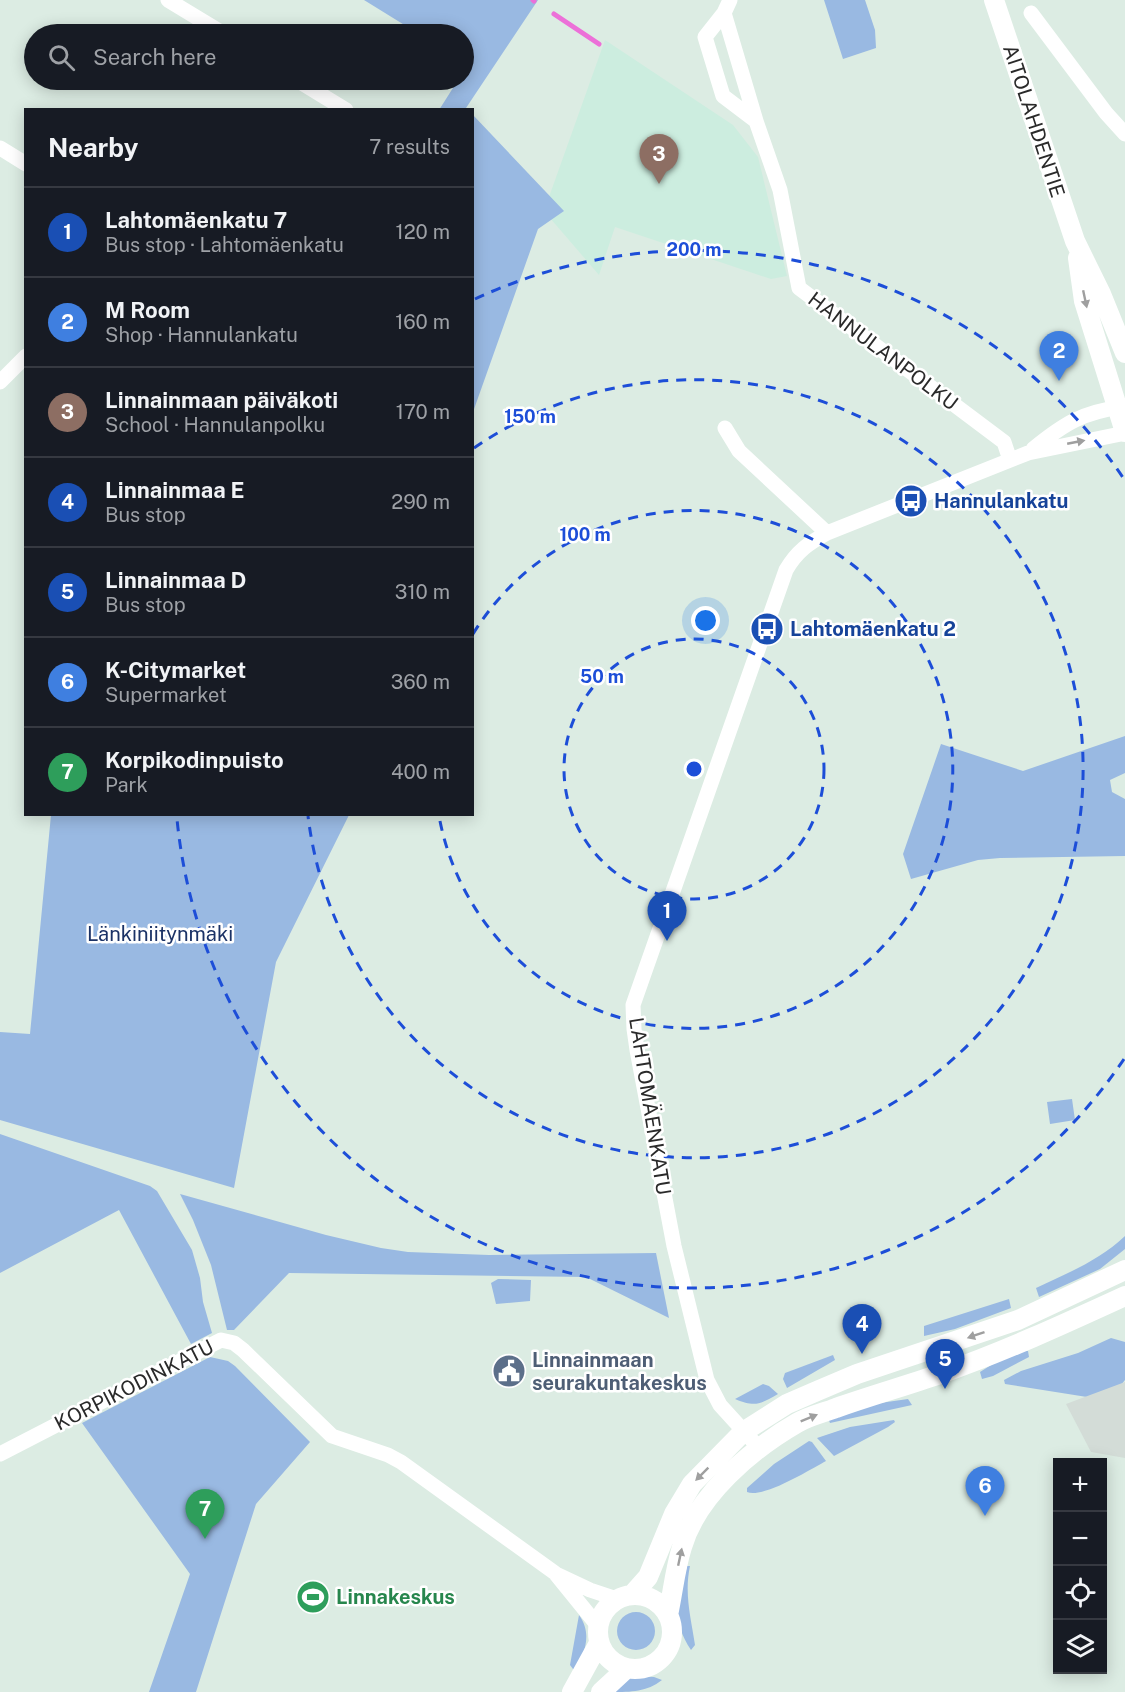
<!DOCTYPE html>
<html lang="en">
<head>
<meta charset="utf-8">
<style>
  body { margin:0; font-family:"Public Sans",sans-serif; background:#242831; color:#f1f3f6 }
  .controls { position:absolute; right:18px; bottom:18px; display:grid; overflow:hidden; border-radius:0px; box-shadow:0 3px 15px #0003 }
  .controls button { width:54px; height:54px; display:grid; place-items:center; padding:0; border:0; border-bottom:2px solid #363941; background:#171b24; color:#f1f3f6; font:30px sans-serif }
  .you { position:absolute; left:706px; top:621px; width:21px; height:21px; margin:-15px; border:4px solid #fff; border-radius:50%; background:#1a73e8; box-shadow:0 0 0 9px #1a73e833 }
  .badge { display:grid; place-items:center; width:39px; height:39px; border-radius:50%; background:#f73e73; color:#fff; font-size:20px; font-weight:700 }
  .pin { position:absolute; translate:-50% -50px; filter:drop-shadow(0 2px 3px #0008) }
  .pin::after { content:''; position:absolute; top:32px; width:21px; height:18px; background:inherit; clip-path:polygon(0 0,100% 0,50% 100%) }
  .list { margin:0; padding:0; list-style:none }
  h2 { display:flex; justify-content:space-between; align-items:center; height:78px; margin:0; padding:0 24px; font-size:26px }
  h2 small { font-size:20px; font-weight:400; color:#9ea1a6 }
  .list li { display:grid; grid-template-columns:39px 1fr auto; gap:18px; align-items:center; box-sizing:border-box; height:90px; padding:0 24px; border-top:2px solid #363941 }
  .list b { display:block; font-size:22px; white-space:nowrap }
  .list p { margin:0; font-size:20px; white-space:nowrap; color:#9ea1a6 }
  .list em { font-size:20px; font-style:normal; color:#9ea1a6 }
  .icon { flex:none; width:33px; height:33px; fill:none; stroke:currentColor; stroke-width:2; stroke-linecap:round; stroke-linejoin:round }
  .map { position:relative; flex:none; width:1125px; height:1692px; overflow:hidden }
  .search { position:absolute; background:#171b24; box-shadow:0 3px 15px #0003; left:24px; top:24px; width:450px; height:66px; display:flex; align-items:center; gap:15px; box-sizing:border-box; padding:0 21px; border-radius:33px; color:#9ea1a6; font-size:22px }
  .panel { position:absolute; background:#171b24; box-shadow:0 3px 15px #0003; left:24px; top:108px; width:450px; height:708px; border-radius:0px }
  .map>svg:first-child { display:block }
  .education { fill:#cceddf }
  .green { fill:#99b9e2 }
  .plaza { fill:#d3dcd7 }
  .lines { fill:none; stroke-linecap:round; stroke-linejoin:round }
  .stream { stroke:#ec70d8; stroke-width:5 }
  .street { stroke:#fff; stroke-width:15 }
  .secondary { stroke:#fff; stroke-width:20 }
  .oneway { fill:#9f9f9f }
  .ring { fill:none; stroke:#1d4ed8; stroke-width:3; stroke-dasharray:10 8 }
  .labels { text-anchor:middle; stroke-width:5; stroke-linejoin:round; paint-order:stroke }
  .street-label { font-size:20px; fill:#2a2a2a; stroke:#fff }
  .transit-label { font-size:20px; font-weight:bold; fill:#164399; stroke:#fff; text-anchor:start }
  .park-label { font-size:20px; fill:#1b3266; stroke:#fff }
  .service-label { font-size:20px; font-weight:bold; fill:#4e5e75; stroke:#fff; text-anchor:start }
  .leisure-label { font-size:20px; font-weight:bold; fill:#27864d; stroke:#fff; text-anchor:start }
  .centre { fill:#1d4ed8; stroke:#fff; stroke-width:3 }
  .ring-label { font-size:18px; text-anchor:middle; font-weight:bold; fill:#1d4ed8; stroke:#fff; stroke-width:5; stroke-linejoin:round; paint-order:stroke }
</style>
</head>
<body>
<div class="map">
<svg width="1125" height="1692" viewBox="0 0 1125 1692">
  <rect width="100%" height="100%" fill="#dcece3"/>
  <path class="education" d="M605,40L733,125L758,157L787,276L771,279L615,227L599,275L544,211Z"/>
  <path class="green" d="M364,0H538L466,108L467,109L439,110L458,80H464V72L468,65L464,62V34H419Z
    M824,0H865L875,30L876,48L843,59Z
    M473,115L564,211L538,229L473,412Z
    M1125,736V773L1110,780L1112,792L1125,799V856L1000,858L978,860L911,879L903,854L941,744L1023,771Z
    M51,815H349L276,962L234,1188L0,1120V1032L30,1034Z
    M1072,1099L1075,1120L1050,1124L1047,1102Z
    M0,1134L150,1186L157,1191L192,1250L200,1278L203,1302L212,1333L191,1344L119,1210L0,1273Z
    M180,1194L326,1235L381,1248L408,1252L489,1255L656,1253L669,1318L586,1277L289,1273L234,1330H227L211,1265L193,1220Z
    M1125,1236V1249L1100,1269L1039,1297L1036,1288C1068,1273 1100,1260 1125,1236Z
    M498,1279L531,1280L530,1301L496,1304L491,1283Z
    M1009,1299L1011,1308L955,1329L924,1336V1326Z
    M1111,1338L1125,1342V1380L1121,1385L1087,1397L1005,1384L1004,1380L1021,1371L1078,1353Z
    M1023,1351H1028L1029,1357L993,1376L982,1379L980,1372L999,1360Z
    M833,1355L835,1360L787,1388L783,1379L785,1373Z
    M210,1357L228,1361L235,1366L310,1442L256,1504L196,1692H149L190,1574L82,1423Z
    M763,1384L769,1386L778,1394C759,1405 755,1407 735,1399Z
    M908,1399L912,1405L830,1423L828,1418L880,1403Z
    M894,1420L895,1422L888,1427L834,1456L817,1438L850,1427Z
    M809,1441L812,1442L826,1461C811,1469 763,1499 747,1492V1488L774,1464Z
    M687,1566H690C684,1594 691,1618 695,1645L691,1650C670,1618 679,1600 687,1566Z
    M617 1631a19 19 0 1 1 38 0a19 19 0 1 1-38 0Z
    M579,1615C593,1635 584,1652 576,1673L570,1665Z
    M633,1676L654,1677L662,1680C647,1692 631,1692 612,1692L624,1681Z"/>
  <path class="plaza" d="M1125,1382V1458L1091,1452L1066,1404Z"/>
  <g class="lines">
    <path class="stream" d="M533,0L534,1
      M554,14L599,44"/>
    <path class="street" d="M168,0L224,34
      M730,0L724,13L705,37L723,96L756,121L780,190L799,288L1004,442L1010,460
      M724,13L756,121
      M1031,13L1106,113L1125,134
      M297,80L346,110
      M0,148L26,164
      M0,382L26,356
      M725,428L739,451L827,533
      M1033,449C1066,422 1082,413 1125,406
      M760,1449L720,1405L707,1380L674,1246L637,1050L634,1029L633,1005L786,570C797,551 809,543 827,533L1028,453L1125,433
      M0,1454L221,1340L234,1343L243,1350L332,1436L388,1455L401,1462L555,1573L598,1626
      M556,1574L590,1590L617,1599"/>
    <path class="secondary" d="M994,0L1075,241L1101,294L1125,353
      M1078,258L1084,301L1125,432
      M598 1632a37 37 0 1 1 74 0a37 37 0 1 1-74 0Z
      M632,1595L648,1577L674,1514L692,1484L743,1432L787,1404L817,1391L857,1374L1018,1320L1125,1270
      M668,1615C673,1592 675,1569 682,1547C697,1495 752,1449 797,1423C809,1416 823,1413 836,1408C870,1396 905,1386 940,1374C1003,1352 1064,1324 1125,1296
      M572,1692L599,1643
      M601,1692L626,1669"/>
  </g>
  <defs><path id="oneway-solid" d="M-6-.8H1V-3.2L6.5 0L1 3.2V.8H-6Z" transform="scale(1.5)"/></defs>
  <g class="oneway">
    <use href="#oneway-solid" transform="translate(1085 299) rotate(78)"/>
    <use href="#oneway-solid" transform="translate(1076 442) rotate(-11)"/>
    <use href="#oneway-solid" transform="translate(976 1335) rotate(161)"/>
    <use href="#oneway-solid" transform="translate(809 1418) rotate(-22)"/>
    <use href="#oneway-solid" transform="translate(702 1474) rotate(135)"/>
    <use href="#oneway-solid" transform="translate(680 1557) rotate(-78)"/>
  </g>
  <g class="ring">
    <circle cx="694" cy="769" r="130"/>
    <path d="M473 634A259 259 0 1 1 439 816"/>
    <path d="M474 448A389 389 0 1 1 308 816"/>
    <path d="M1124 1059A519 519 0 0 1 177 819M475 299A519 519 0 0 1 1124 479"/>
  </g>
  <defs>
    <g id="bus-disc" transform="scale(1.725)"><circle r="9.5" fill="#1a4fb4" stroke="#fff"/><path d="M-5-6H5V4H4V6H2V4H-2V6H-4V4H-5ZM-3.5-4V0h7V-4ZM-3.5 1.2v1.5H-2V1.2ZM2 1.2v1.5H3.5V1.2Z" fill="#fff"/></g>
    <g id="civic-disc" transform="scale(1.725)"><circle r="9.5" fill="#5c6f8a" stroke="#fff"/><path d="M-.6-6.5H3V-4.5H.6V-3L4-1V1h2V6H-6V1h2V-1L-.6-3ZM-1.2 2.5V6h2.4V2.5Z" fill="#fff"/></g>
    <g id="stadium-disc" transform="scale(1.725)"><circle r="9.5" fill="#2e9e5b" stroke="#fff"/><path d="M0-5a6.5 5 0 1 0 0 10a6.5 5 0 1 0 0-10ZM-3.5-1.8h7v3.6h-7Z" fill="#fff"/></g>
  </defs>
  <g fill-rule="evenodd">
    <use href="#bus-disc" x="911" y="501"/>
    <use href="#bus-disc" x="767" y="629"/>
    <use href="#civic-disc" x="509" y="1371"/>
    <use href="#stadium-disc" x="313" y="1597"/>
  </g>
  <g class="labels">
    <g class="street-label">
      <text transform="translate(1034 121) rotate(72)" y="7">AITOLAHDENTIE</text>
      <text transform="translate(883 351) rotate(37)" y="7">HANNULANPOLKU</text>
      <text transform="translate(650 1106) rotate(81)" y="7">LAHTOMÄENKATU</text>
      <text transform="translate(134 1385) rotate(-27)" y="7">KORPIKODINKATU</text>
    </g>
    <g class="transit-label">
      <text x="934" y="508">Hannulankatu</text>
      <text x="790" y="636">Lahtomäenkatu 2</text>
    </g>
    <g class="park-label">
      <text x="160" y="941">Länkiniitynmäki</text>
    </g>
    <g class="service-label">
      <text x="532" y="1367">Linnainmaan<tspan x="532" dy="23">seurakuntakeskus</tspan></text>
    </g>
    <g class="leisure-label">
      <text x="336" y="1604">Linnakeskus</text>
    </g>
  </g>
  <circle cx="694" cy="769" r="9" class="centre"/>
  <g class="ring-label">
    <text x="694" y="256">200 m</text>
    <text x="530" y="423">150 m</text>
    <text x="585" y="541">100 m</text>
    <text x="602" y="683">50 m</text>
  </g>
</svg>
<div class="controls">
<button>+</button>
<button>−</button>
<button><svg class="icon" aria-label="locate" viewBox="0 0 24 24"><circle cx="12" cy="12" r="6"/><path d="M12 2v4M12 18v4M2 12h4M18 12h4"/></svg></button>
<button><svg class="icon" aria-label="layers" viewBox="0 0 24 24"><path d="M12 4l9 5-9 5-9-5zM3 14l9 5 9-5"/></svg></button>
</div>
<div class="you"></div>
<div class="pin badge" style="left:667px;top:941px;background:#1a4fb4">1</div>
<div class="pin badge" style="left:1059px;top:381px;background:#3f7fe0">2</div>
<div class="pin badge" style="left:659px;top:184px;background:#8d6e63">3</div>
<div class="pin badge" style="left:862px;top:1354px;background:#1a4fb4">4</div>
<div class="pin badge" style="left:945px;top:1389px;background:#1a4fb4">5</div>
<div class="pin badge" style="left:985px;top:1516px;background:#3f7fe0">6</div>
<div class="pin badge" style="left:205px;top:1539px;background:#2e9e5b">7</div>
<div class="search"><svg class="icon" aria-label="search" viewBox="0 0 24 24"><circle cx="10" cy="10" r="6"/><path d="M15 15l6 6"/></svg>Search here</div>
<section class="panel">
<h2>Nearby<small>7 results</small></h2>
<ul class="list">
<li><span class="badge" style="background:#1a4fb4">1</span><div><b>Lahtomäenkatu 7</b><p>Bus stop · Lahtomäenkatu</p></div><em>120 m</em></li>
<li><span class="badge" style="background:#3f7fe0">2</span><div><b>M Room</b><p>Shop · Hannulankatu</p></div><em>160 m</em></li>
<li><span class="badge" style="background:#8d6e63">3</span><div><b>Linnainmaan päiväkoti</b><p>School · Hannulanpolku</p></div><em>170 m</em></li>
<li><span class="badge" style="background:#1a4fb4">4</span><div><b>Linnainmaa E</b><p>Bus stop</p></div><em>290 m</em></li>
<li><span class="badge" style="background:#1a4fb4">5</span><div><b>Linnainmaa D</b><p>Bus stop</p></div><em>310 m</em></li>
<li><span class="badge" style="background:#3f7fe0">6</span><div><b>K-Citymarket</b><p>Supermarket</p></div><em>360 m</em></li>
<li><span class="badge" style="background:#2e9e5b">7</span><div><b>Korpikodinpuisto</b><p>Park</p></div><em>400 m</em></li>
</ul>
</section>
</div>
</body>
</html>
